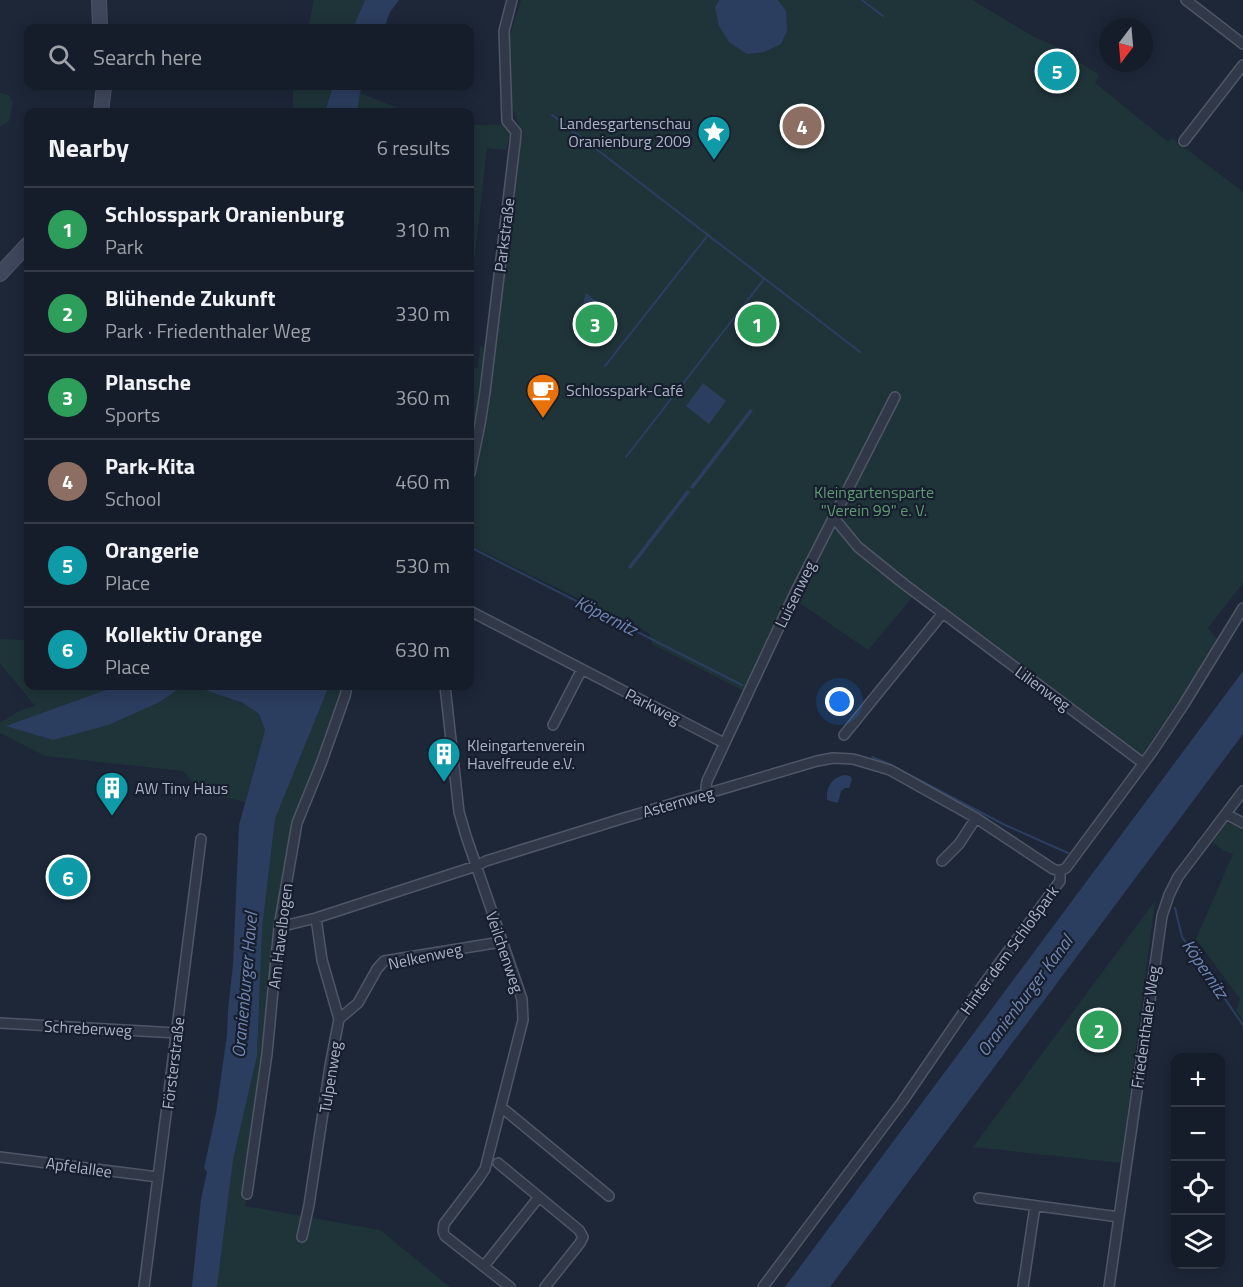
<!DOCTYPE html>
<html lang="en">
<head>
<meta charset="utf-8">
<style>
  body { margin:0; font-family:"Titillium Web",sans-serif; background:#232a36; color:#f1f3f6 }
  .controls { position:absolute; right:18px; bottom:18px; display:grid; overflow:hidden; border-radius:12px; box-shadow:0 3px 15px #0003 }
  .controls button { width:54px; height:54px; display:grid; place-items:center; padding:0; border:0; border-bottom:2px solid #353b47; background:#161d2a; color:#f1f3f6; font:30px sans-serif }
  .compass { position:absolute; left:1099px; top:18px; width:54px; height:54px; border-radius:50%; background:#161d2a; box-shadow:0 3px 15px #0003; rotate:196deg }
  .you { position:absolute; left:840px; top:702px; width:21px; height:21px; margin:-15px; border:4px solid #fff; border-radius:50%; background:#1a73e8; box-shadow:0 0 0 9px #1a73e833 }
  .badge { display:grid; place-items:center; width:39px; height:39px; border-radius:50%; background:#1a73e8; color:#fff; font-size:20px; font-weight:700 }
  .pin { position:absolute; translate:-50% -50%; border:3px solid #fff; box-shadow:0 2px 6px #0006 }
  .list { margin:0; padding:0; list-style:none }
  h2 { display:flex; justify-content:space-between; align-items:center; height:78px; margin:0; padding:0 24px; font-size:26px }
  h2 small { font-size:20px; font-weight:400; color:#9ea2a8 }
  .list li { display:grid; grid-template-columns:39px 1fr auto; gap:18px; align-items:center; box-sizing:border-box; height:84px; padding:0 24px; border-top:2px solid #353b47 }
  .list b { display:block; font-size:22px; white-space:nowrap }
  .list p { margin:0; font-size:20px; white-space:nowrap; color:#9ea2a8 }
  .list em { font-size:20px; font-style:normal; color:#9ea2a8 }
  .icon { flex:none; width:33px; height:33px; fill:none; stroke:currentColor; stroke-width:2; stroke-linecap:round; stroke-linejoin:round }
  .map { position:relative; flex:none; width:1243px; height:1287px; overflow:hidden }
  .search { position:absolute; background:#161d2a; box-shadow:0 3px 15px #0003; left:24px; top:24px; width:450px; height:66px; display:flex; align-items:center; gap:15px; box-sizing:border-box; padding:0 21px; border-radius:12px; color:#9ea2a8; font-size:22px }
  .panel { position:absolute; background:#161d2a; box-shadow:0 3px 15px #0003; left:24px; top:108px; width:450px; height:582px; border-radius:12px }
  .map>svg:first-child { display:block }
  .green { fill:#1f3439 }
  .water { fill:#2c3e5f }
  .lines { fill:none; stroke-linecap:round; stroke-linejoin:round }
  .stream { stroke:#2c3e5f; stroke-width:2 }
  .minor-casing { stroke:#4e5667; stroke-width:12 }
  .secondary-casing { stroke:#4e5667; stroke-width:16 }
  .minor { stroke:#313949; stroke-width:9 }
  .secondary { stroke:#3e475c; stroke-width:14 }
  .labels { text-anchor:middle; stroke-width:4.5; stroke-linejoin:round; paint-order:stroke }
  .poi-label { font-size:16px; fill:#aab3c6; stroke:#171e2d; text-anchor:start }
  .street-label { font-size:16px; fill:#aab3c6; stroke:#171e2d }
  .park-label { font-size:16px; fill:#609871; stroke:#171e2d }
  .water-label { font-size:18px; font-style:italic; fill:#6f86b2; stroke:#171e2d }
</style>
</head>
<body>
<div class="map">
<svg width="1243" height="1287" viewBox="0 0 1243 1287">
  <rect width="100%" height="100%" fill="#1d2738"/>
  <path class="green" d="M314,0H365L353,28H308Z
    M521,0H719L715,7L786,12L778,0H972L1036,38L1053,45L1099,75L1095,83L1168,142L1172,138L1243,192V583L1208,628L1217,639L1182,696L1139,760L915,594L868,650L794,599L750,694L652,644L649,633L470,545L474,521L470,520V499L491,389L521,130L509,99L510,35Z
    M293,86H333L325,112H293Z
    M0,93L9,95L13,102L9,121L0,126Z
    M360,93L408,112H357Z
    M470,125H506C513,132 508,142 506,150L487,148L470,298Z
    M480,346L486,348L476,419L470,418V367L478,368Z
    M0,639L28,640V686H118L7,726L53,740L160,702L180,688H199L243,703L259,714L265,730L245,802L201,792L183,771L45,756L0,733V723L19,711L35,706L0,663Z
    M329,686H347L297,823L258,1123L245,1206L380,1230L450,1287H217L233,1160L257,1056L262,929L275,819Z
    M1227,822L1243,829V1020L1236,1010L1240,999L1196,939L1233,854L1224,851L1212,842Z
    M1155,901L1121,1163L973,1147Z"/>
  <path class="water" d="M365,0H399L390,12L384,28H353Z
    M719,0H778L786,11L787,31L781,44L764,52L747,54L729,42L719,26L715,7Z
    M333,86H363L360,93L357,112H325Z
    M586,293L613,315L590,343L580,332L589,316L583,304Z
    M703,383L726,401L709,424L686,406Z
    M750,409L753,411L693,489L690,487Z
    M687,490L690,492L631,569L628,567Z
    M1243,671V734L830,1287H785Z
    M117,686H329L275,819L262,929L257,1056L233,1160L217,1287H192L201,1199L207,1172L204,1168L216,1113L227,1035L228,1010L233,965L239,825L265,730L259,714L243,703L199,688H180L160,702L108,725L53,740L6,726Z
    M845,775L850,776L852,779L849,788H845L841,791L838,803L827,800C826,787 832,777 845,775Z"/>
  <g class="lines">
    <path class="stream" d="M862,0L883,16
      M552,115L860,352
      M605,366L708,235
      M626,457L764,279
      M470,547L742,685
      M872,757L887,763L1005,825L1068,853
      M1175,908L1182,937L1243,1025"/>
    <g class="minor-casing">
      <path id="minor" d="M1186,0L1243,44
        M1184,141L1243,65
        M470,473L480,424L485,392L515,143L516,132L507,121L504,31L512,0
        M834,518L858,547L904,584L1143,763
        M470,611L724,743
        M445,686L459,812L466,836L522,999L523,1020L485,1169L479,1178L444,1224L443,1231L445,1236L510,1287
        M553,725L582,669
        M844,735L943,613
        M708,793L706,787L707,781L794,595L895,397
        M1226,814L1243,823
        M942,861L959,844L976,818
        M279,927L316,918L476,866L486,861L624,818L817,761L833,758L853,759L890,770L976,818L1053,869L1060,871
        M339,1019L358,1003L377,969L384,961L501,942
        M0,1023L177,1033
        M501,1108L506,1111L609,1196
        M0,1157L158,1177
        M498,1163L579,1230L583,1237L580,1243L545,1287
        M247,1194L267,1054L279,927L297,823L321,764L345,696L347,686
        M979,1198L1119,1217
        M302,1237L309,1205L330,1066L339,1019L322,960L316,918
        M484,1266L539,1197
        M144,1287L201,839
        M763,1287L902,1102L972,1000L1060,881V871L1066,868L1152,752L1184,704L1243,608
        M1023,1287L1035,1206
        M1109,1287L1162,916L1169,895L1178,877L1243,791"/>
    </g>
    <g class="secondary-casing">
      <path id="secondary" d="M99,0L100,28
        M101,112L104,86
        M0,274L28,244"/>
    </g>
    <use href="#minor" class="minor"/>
    <use href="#secondary" class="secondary"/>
  </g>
  <defs>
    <g id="sight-pin" transform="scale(1.725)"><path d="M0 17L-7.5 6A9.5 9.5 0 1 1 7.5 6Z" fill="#0f9aa8" stroke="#171e2d"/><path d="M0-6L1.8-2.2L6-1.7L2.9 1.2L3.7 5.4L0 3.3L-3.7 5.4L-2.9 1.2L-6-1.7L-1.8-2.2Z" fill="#fff"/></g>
    <g id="cafe-pin" transform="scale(1.725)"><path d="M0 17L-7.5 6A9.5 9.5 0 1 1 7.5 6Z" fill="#e8710a" stroke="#171e2d"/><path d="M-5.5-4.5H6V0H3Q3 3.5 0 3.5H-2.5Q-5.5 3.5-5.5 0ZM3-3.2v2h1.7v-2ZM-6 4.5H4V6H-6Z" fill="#fff"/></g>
    <g id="building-pin" transform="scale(1.725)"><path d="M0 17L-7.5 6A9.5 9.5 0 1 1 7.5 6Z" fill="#0f9aa8" stroke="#171e2d"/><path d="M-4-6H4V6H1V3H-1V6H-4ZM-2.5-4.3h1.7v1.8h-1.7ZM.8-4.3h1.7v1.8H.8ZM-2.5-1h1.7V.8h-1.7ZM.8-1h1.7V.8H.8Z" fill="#fff"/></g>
  </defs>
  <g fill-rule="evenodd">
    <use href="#sight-pin" x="714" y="132"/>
    <use href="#cafe-pin" x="543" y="390"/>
    <use href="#building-pin" x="444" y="754"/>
    <use href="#building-pin" x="112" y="788"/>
  </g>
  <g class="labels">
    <g class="poi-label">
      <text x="691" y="129" text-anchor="end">Landesgartenschau<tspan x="691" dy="18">Oranienburg 2009</tspan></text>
      <text x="566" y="396">Schlosspark-Café</text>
      <text x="467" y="751">Kleingartenverein<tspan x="467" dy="18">Havelfreude e.V.</tspan></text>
      <text x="135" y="794">AW Tiny Haus</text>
    </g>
    <g class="street-label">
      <text transform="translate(504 235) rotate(-83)" y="6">Parkstraße</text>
      <text transform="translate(795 594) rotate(-64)" y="6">Luisenweg</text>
      <text transform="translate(1043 688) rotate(36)" y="6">Lilienweg</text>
      <text transform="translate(653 706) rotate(27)" y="6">Parkweg</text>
      <text transform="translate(678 802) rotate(-16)" y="6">Asternweg</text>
      <text transform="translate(280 936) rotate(-83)" y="6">Am Havelbogen</text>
      <text transform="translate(1009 950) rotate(-54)" y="6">Hinter dem Schloßpark</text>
      <text transform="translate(505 952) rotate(71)" y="6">Veilchenweg</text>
      <text transform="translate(425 956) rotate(-12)" y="6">Nelkenweg</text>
      <text transform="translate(1145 1027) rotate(-82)" y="6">Friedenthaler Weg</text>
      <text transform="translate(88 1028) rotate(3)" y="6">Schreberweg</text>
      <text transform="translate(173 1063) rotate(-83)" y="6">Försterstraße</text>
      <text transform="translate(330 1077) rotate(-81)" y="6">Tulpenweg</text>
      <text transform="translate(79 1167) rotate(8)" y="6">Apfelallee</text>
    </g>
    <g class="park-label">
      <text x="874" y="498">Kleingartensparte<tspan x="874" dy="18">"Verein 99" e. V.</tspan></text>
    </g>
    <g class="water-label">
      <text transform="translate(606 616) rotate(27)" y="6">Köpernitz</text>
      <text transform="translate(1205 969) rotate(56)" y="6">Köpernitz</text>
      <text transform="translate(245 985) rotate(-85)" y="6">Oranienburger Havel</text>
      <text transform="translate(1025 996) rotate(-53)" y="6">Oranienburger Kanal</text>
    </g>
  </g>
</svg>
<div class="controls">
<button>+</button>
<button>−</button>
<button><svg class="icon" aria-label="locate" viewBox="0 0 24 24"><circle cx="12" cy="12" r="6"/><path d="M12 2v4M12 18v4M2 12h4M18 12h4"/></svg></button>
<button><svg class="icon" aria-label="layers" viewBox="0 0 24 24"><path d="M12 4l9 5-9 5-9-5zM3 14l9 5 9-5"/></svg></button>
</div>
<svg class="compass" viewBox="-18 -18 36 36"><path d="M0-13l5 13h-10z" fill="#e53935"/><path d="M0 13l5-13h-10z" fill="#9ea2a8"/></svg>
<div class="you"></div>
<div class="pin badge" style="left:757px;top:324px;background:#2e9e5b">1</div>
<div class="pin badge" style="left:1099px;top:1030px;background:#2e9e5b">2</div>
<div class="pin badge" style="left:595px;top:324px;background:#2e9e5b">3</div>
<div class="pin badge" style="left:802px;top:126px;background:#8d6e63">4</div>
<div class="pin badge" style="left:1057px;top:71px;background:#0f9aa8">5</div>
<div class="pin badge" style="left:68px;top:877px;background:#0f9aa8">6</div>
<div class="search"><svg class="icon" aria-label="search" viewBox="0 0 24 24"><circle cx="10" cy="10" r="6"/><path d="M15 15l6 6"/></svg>Search here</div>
<section class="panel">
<h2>Nearby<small>6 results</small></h2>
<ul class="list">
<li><span class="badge" style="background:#2e9e5b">1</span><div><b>Schlosspark Oranienburg</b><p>Park</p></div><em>310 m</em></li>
<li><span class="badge" style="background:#2e9e5b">2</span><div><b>Blühende Zukunft</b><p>Park · Friedenthaler Weg</p></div><em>330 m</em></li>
<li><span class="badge" style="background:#2e9e5b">3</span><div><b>Plansche</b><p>Sports</p></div><em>360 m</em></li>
<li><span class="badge" style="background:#8d6e63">4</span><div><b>Park-Kita</b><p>School</p></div><em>460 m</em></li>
<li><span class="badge" style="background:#0f9aa8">5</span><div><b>Orangerie</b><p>Place</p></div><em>530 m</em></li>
<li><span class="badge" style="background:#0f9aa8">6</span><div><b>Kollektiv Orange</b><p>Place</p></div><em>630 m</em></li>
</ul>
</section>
</div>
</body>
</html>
